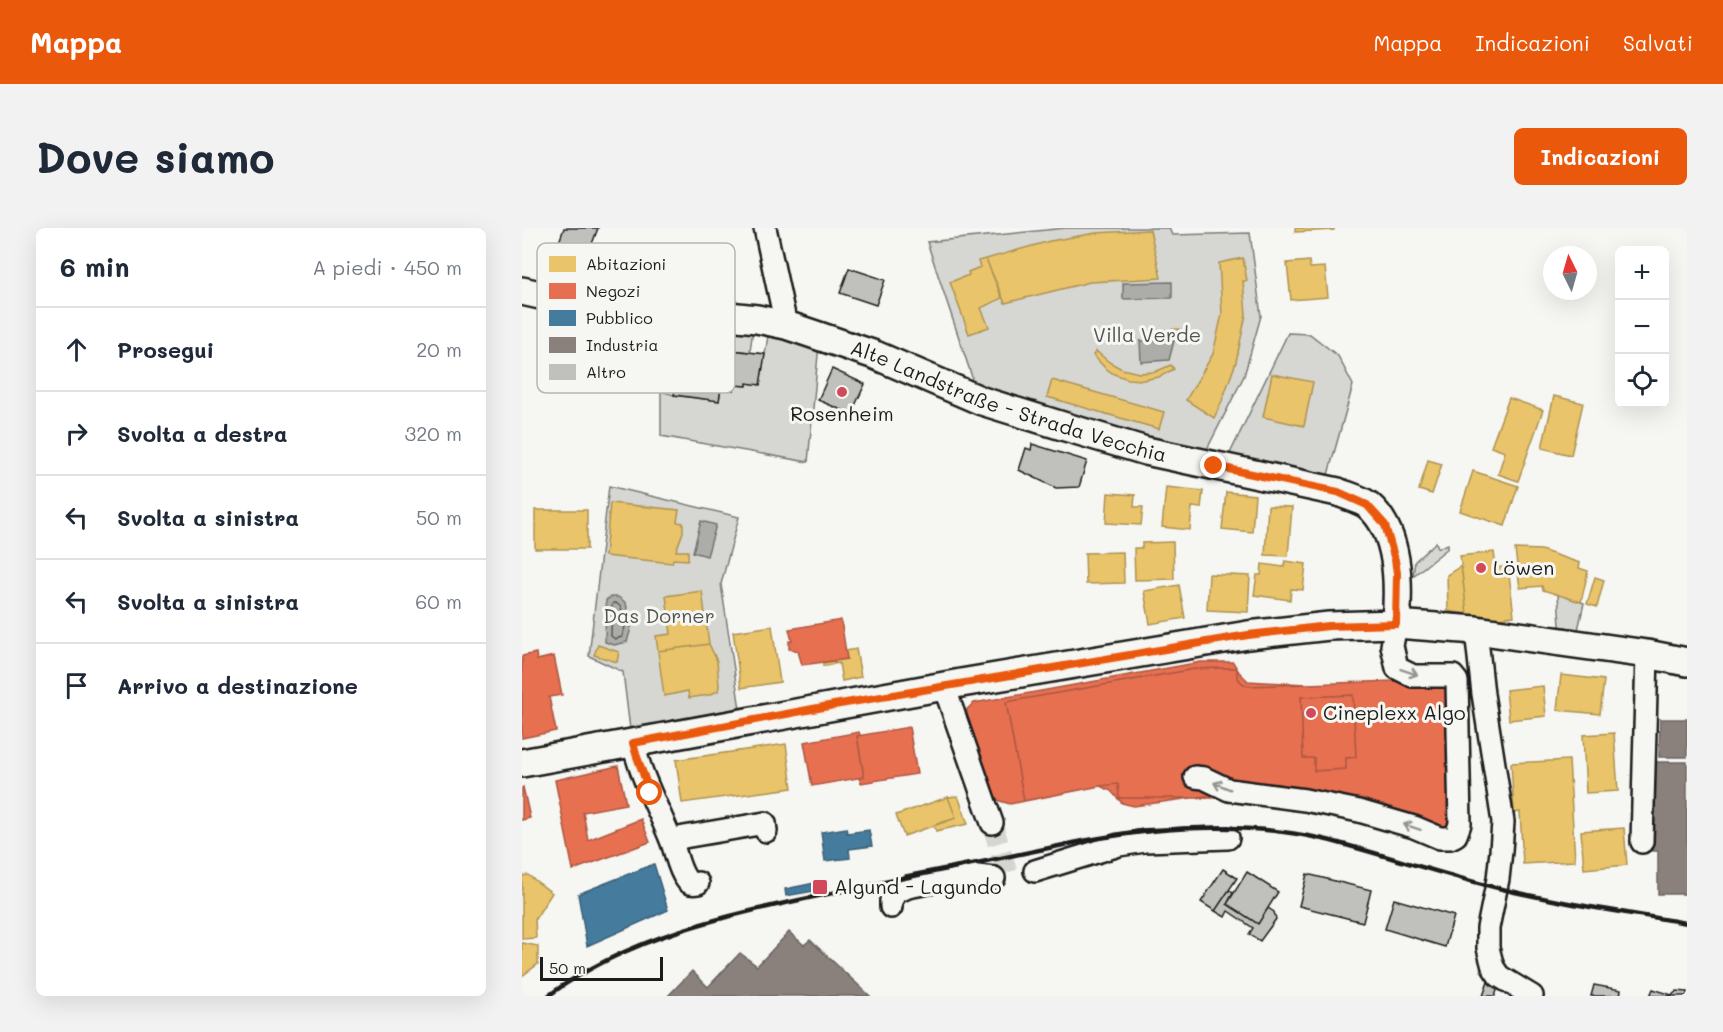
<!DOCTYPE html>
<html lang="it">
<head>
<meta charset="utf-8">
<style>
  body { margin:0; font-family:Mali,sans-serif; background:#f2f2f3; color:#1f2937 }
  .controls { position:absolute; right:18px; top:18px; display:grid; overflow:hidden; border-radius:9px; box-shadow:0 6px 24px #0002 }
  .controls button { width:54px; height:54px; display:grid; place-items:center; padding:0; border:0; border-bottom:2px solid #e0e1e3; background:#fff; color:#1f2937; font:30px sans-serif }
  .compass { position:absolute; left:1021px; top:18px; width:54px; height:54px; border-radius:50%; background:#fff; box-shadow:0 6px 24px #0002; rotate:355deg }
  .scale { position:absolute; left:18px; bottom:15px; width:123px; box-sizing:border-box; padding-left:6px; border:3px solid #1c1c1c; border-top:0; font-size:16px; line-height:21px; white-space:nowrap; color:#1c1c1c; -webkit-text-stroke:4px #f6f6f2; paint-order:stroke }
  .stop { position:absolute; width:18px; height:18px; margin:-14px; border:4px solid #ea580c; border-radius:50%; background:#fff }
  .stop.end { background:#ea580c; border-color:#fff; box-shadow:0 2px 6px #0008 }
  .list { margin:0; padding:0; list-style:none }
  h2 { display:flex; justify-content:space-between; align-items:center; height:78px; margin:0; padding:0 24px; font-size:26px }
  h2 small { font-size:20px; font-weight:400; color:#747a83 }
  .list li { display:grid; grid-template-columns:39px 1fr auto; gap:18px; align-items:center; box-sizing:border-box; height:84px; padding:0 24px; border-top:2px solid #e0e1e3 }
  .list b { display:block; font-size:22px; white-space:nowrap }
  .list em { font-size:20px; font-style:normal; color:#747a83 }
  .icon { flex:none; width:33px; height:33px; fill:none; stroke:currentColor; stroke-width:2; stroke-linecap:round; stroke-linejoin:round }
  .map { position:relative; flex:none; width:1165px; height:768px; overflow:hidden; border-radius:9px }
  header { display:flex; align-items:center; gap:36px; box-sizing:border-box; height:84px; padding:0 30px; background:#ea580c; color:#fff }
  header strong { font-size:28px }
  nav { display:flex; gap:33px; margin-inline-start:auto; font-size:21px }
  .intro { display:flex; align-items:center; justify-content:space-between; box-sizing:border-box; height:144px; padding:0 36px }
  h1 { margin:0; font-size:42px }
  .button { padding:15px 27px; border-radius:9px; background:#ea580c; color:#fff; font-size:21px; font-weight:700 }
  main { display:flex; gap:36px; padding:0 36px }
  aside { flex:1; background:#fff; border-radius:9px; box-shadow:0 6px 24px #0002 }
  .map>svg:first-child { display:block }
  .green { fill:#d6d6d2; stroke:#797977; stroke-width:1.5 }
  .water { fill:#acaca9; stroke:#727271; stroke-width:1.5 }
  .homes { fill:#e9c46a; stroke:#ac9253; stroke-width:1.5 }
  .shops { fill:#e76f51; stroke:#aa5641; stroke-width:1.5 }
  .public { fill:#457b9d; stroke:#395e76; stroke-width:1.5 }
  .industry { fill:#8a817c; stroke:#69635f; stroke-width:1.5 }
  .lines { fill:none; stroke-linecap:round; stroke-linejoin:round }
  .shore { stroke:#565654; stroke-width:1.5 }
  .building { fill:#c0c0bd; stroke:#1c1c1c; stroke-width:1.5 }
  .minor-tunnel { stroke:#d5d5d2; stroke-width:21; stroke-dasharray:21 10; stroke-linecap:butt }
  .minor-casing { stroke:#1c1c1c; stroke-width:26 }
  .major-casing { stroke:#1c1c1c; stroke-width:32 }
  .minor { stroke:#f6f6f2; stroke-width:21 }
  .major { stroke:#f6f6f2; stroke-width:27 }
  .rail { stroke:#1c1c1c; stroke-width:4.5 }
  .oneway { stroke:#949492 }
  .route { stroke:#ea580c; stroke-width:8 }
  .poi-dot { fill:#d1495b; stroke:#f6f6f2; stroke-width:2 }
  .labels { text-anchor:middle; stroke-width:6; stroke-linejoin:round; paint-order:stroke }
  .park-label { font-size:20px; fill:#545453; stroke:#f6f6f2 }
  .street-label { font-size:20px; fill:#1c1c1c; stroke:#f6f6f2 }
  .poi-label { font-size:20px; fill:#1c1c1c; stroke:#f6f6f2; text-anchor:start }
  .key { fill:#f6f6f2; stroke:#b5b5b2; stroke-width:1.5 }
  .key-label { font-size:16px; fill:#1c1c1c }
</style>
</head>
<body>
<header>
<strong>Mappa</strong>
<nav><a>Mappa</a><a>Indicazioni</a><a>Salvati</a></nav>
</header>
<div class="intro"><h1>Dove siamo</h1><a class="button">Indicazioni</a></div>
<main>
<aside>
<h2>6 min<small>A piedi · 450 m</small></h2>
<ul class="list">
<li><svg class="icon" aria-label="ahead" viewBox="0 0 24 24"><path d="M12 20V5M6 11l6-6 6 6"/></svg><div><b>Prosegui</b></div><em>20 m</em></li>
<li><svg class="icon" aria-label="right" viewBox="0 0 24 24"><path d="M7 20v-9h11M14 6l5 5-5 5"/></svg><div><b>Svolta a destra</b></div><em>320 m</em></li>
<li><svg class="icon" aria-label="left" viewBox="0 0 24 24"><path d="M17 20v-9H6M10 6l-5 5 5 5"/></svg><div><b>Svolta a sinistra</b></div><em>50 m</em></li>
<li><svg class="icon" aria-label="left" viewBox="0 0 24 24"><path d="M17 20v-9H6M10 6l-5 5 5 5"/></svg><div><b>Svolta a sinistra</b></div><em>60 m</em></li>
<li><svg class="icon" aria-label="arrive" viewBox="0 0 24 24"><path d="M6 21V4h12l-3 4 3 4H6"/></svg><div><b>Arrivo a destinazione</b></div></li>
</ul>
</aside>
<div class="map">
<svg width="1165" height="768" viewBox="0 0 1165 768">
  <rect width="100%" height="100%" fill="#f6f6f2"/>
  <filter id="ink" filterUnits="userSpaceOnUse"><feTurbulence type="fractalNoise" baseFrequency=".0167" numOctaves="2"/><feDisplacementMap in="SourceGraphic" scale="12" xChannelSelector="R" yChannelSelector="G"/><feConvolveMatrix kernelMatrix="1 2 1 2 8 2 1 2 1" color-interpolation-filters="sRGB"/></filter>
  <g filter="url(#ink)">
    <path class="green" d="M544,0H647L650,7L728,5L739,88L722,148L681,229L446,161L450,149L405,14Z
      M187,97L231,100L228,124L185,119Z
      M247,102L297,116L286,234L139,208V163L152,167L197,173L199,160L211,162L212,157L224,158L225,155L238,157Z
      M766,105L788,106L816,128L831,157L802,261L701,240Z
      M87,258L217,289L199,356L218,481L108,501L101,444L67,428Z
      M914,314L916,320L926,316V320L891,348L893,333Z
      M1036,366L1062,375L1056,402L1038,398Z"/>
    <path class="water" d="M650,54V70L601,71V55Z
      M618,113H652L647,132L619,134Z
      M179,293L194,297L185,328L171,324Z
      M89,369H96L104,375L109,400L105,414L92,417L83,414L84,372Z"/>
    <path class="homes" d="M773,0H812V2L773,4Z
      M628,2L639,50L568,54L483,75L464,31L528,13L574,5Z
      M721,30L725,53H721L724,86L714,134L700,173L692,190L664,172L691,126L700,86L697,35Z
      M464,31L480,70L459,80L467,99L447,106L428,54L447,47L446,44L458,39L456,33Z
      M787,33L788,40L803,39L806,69L769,72L765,35Z
      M657,101V109L633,111V107H628L627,103Z
      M574,123L587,134L600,141L617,145L633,144L649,137L652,141L637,149L621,152L606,151L592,146L583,140L571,127Z
      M750,146L791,154L782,198L741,189Z
      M530,152L642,184L637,201L525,169Z
      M1032,168L1061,175L1049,227L1020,220Z
      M987,170L1021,182L996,253L976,246L983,224L969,219Z
      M906,232L920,236L910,266L897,262Z
      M951,243L996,258L983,298L938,283Z
      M644,259L681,263L679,280L670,279L668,302L640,299Z
      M704,264L733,267L730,304L700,301Z
      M586,265L613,267L612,279H621L619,297L584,295Z
      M88,275L157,282L155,294L161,295V304L154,323H166V332L151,331L150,335L83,328Z
      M746,278L770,279L766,328L743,327Z
      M13,282H65V321H13Z
      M651,314L652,351L613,352L612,320H620V315Z
      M993,321L1019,322L1058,335L1057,340L1066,343L1059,374L1021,362L1020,358L998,360Z
      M601,324L602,355L564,356L563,325Z
      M972,324L974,340L986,338L992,388L946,394L938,328Z
      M763,333L784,336L781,362L769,361L768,372L732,367L735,347H739L740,336L762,339Z
      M939,338L945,386L926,383L925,347Z
      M687,346L728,348L726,384L685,382Z
      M1073,349L1082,352L1075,379L1065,376Z
      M657,357L663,390L628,396L622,363Z
      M180,363L187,416L136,423L134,408L149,406L144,368Z
      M250,398L258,454L219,460L211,404Z
      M187,416L195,433L197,458L196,463L187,467L167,470L166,463L142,468L136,423Z
      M76,417L97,424L95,434L72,427Z
      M334,421L339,449L320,453L317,435L301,438V435L325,431L323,423Z
      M1039,447L1082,452L1078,486L1035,482Z
      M1021,458L1024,488L987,492L984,462Z
      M614,468L623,517L591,522L581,473Z
      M1092,505L1096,563L1064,565L1061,507Z
      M264,516L270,560L160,575L154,532Z
      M1047,532L1053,633L1001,636L998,584L992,585L989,535Z
      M436,568L446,596L414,603L412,597L434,590L426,569Z
      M426,569L434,590L382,608L374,587Z
      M1102,600L1105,637L1062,641L1059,603Z
      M6,647L30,665L13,691L14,710L0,711V648Z
      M0,715L16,718V736L0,748Z"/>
    <path class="shops" d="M319,392L325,431L280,437L276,423L267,421V413H270L267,401Z
      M14,425L15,432L32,428L40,467L27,469L34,503L0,510V428Z
      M679,434H711L717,444L726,453L742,454L785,456L931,451L933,594L913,612L818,587L684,568L612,578L600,575L589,563L578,558L488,576L478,573L469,567L444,494L445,481L452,475Z
      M697,440H715V449L720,455L726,458L931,451L933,594L913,612L799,582L716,570H597L596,556L578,558L502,573L484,474L673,441Z
      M831,467L834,529L824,530V541L792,543V530H781L779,469Z
      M387,499L395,546L339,555L337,550L342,549L335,508Z
      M337,504L338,507L335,508L342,549L290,558L282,514Z
      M96,538L104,576L61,584L66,612L119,591L128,614L51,642L33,552Z
      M1,559L8,590L0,592V560Z"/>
    <path class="public" d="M324,600L325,605L347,602L350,618L327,621L328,630L303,633L299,604Z
      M132,636L146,682L65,718L56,666Z
      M303,653L304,661L264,668L263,661Z"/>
    <path class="industry" d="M1138,491H1165V529H1137Z
      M1130,534H1165V666H1136V623H1130Z
      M267,704L282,717L288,712L348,768H146L170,743L186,759L218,725L235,738Z"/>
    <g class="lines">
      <path class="shore" d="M91,375H94L99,379L103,399L100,409L93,411L89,408L90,378Z"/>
    </g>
    <path class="building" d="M42,0H76L59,45L30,34Z
      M327,40L363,52L354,77L318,65Z
      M159,116L243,126L238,157L225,155V158L212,157L211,162L199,160L197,173L152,167Z
      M310,141L343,156L329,186L296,172Z
      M510,216L565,233L557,259L534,260L497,242L504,220L509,222Z
      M701,641L715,650L693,683L679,674Z
      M725,644L756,664L736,696L705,676Z
      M785,646L849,662L841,694L777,678Z
      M707,662L711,665L705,676L736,696L746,680L752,684L754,691L738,713L727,706L731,700L706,683L703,689L693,683Z
      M872,671L932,688L923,719L863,701Z
      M966,754L977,757L973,768H961Z
      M1072,757L1099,762L1098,768H1069Z
      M1131,761L1150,767L1155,763L1165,764V768H1128Z"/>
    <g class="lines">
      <path class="minor-tunnel" d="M470,595L486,648"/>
      <g class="minor-casing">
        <path id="minor" d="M243,0L264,97
          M954,402L961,466L981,594L979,623L976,651L966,700V720L971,739L977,748L1010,768
          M422,458L470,595
          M111,515C119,549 136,580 149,612C154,624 156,641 164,651C167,656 171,656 176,655
          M673,549L682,550L707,562L783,572L837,583L892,599L918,610H928L934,607L938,596L935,453L931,448H891L875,440L870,418L874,396
          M150,613L162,609L243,595L244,603
          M1120,614L1125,426
          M513,643L597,617L623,613L706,610
          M369,679V672L375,664L386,659L447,647L472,650"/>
      </g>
      <g class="major-casing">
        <g id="major">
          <path id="s1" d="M0,63L18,67L73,74L235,91L264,97L353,127L460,173L547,200L624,223L816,264C825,268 838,271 846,277C878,304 877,358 874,396"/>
          <path d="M0,535L439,455L726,407L807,398L874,396L954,402L1125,426L1165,434"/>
        </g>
      </g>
      <use href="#minor" class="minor"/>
      <use href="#major" class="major"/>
      <path class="rail" d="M26,768C113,704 217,685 320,663C400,646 480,630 561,613C640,598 721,593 801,611C858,625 914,645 972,659C1035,675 1101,684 1165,695"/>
    </g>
    <defs><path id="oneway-shaft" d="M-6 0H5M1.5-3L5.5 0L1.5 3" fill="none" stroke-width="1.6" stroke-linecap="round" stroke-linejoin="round" transform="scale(1.5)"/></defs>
    <g class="oneway">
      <use href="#oneway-shaft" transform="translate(887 444) rotate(19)"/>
      <use href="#oneway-shaft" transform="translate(700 558) rotate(-158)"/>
      <use href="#oneway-shaft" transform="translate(890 599) rotate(-161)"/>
    </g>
  </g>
  <g class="lines" filter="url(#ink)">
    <path class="route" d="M128,565L114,526L111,515L312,477L726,407L807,398L874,396L875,345L873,332L863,297L845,277L816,264L692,238"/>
  </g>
  <g class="poi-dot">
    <circle cx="320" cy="164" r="6"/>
    <circle cx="959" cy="340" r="6"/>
    <circle cx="789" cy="485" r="6"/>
    <rect x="290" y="651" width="16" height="16" rx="3"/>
  </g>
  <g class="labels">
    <g class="park-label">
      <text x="625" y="114">Villa Verde</text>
      <text x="137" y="395">Das Dorner</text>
    </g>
    <g class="street-label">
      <text dy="7" stroke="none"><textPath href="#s1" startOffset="502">Alte Landstraße - Strada Vecchia</textPath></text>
    </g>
    <g class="poi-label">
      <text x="320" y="193" text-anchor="middle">Rosenheim</text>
      <text x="971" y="347">Löwen</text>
      <text x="801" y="492">Cineplexx Algo</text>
      <text x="312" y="666">Algund - Lagundo</text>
    </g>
  </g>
  <rect x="15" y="15" width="198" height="150" rx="9" class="key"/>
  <rect x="27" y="28" width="27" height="16" fill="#e9c46a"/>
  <rect x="27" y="55" width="27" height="16" fill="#e76f51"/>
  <rect x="27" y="82" width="27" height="16" fill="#457b9d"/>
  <rect x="27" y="109" width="27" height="16" fill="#8a817c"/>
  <rect x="27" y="136" width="27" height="16" fill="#c0c0bd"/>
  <g class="key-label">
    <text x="64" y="42">Abitazioni</text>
    <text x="64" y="69">Negozi</text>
    <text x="64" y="96">Pubblico</text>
    <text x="64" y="123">Industria</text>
    <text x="64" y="150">Altro</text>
  </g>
</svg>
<div class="controls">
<button>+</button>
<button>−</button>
<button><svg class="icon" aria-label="locate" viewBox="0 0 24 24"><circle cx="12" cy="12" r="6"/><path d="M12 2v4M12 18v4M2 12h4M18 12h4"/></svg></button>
</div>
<svg class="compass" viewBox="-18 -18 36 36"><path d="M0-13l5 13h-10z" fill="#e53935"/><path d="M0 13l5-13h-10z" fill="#747a83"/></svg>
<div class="scale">50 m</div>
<div class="stop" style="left:128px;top:565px"></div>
<div class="stop end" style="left:692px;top:238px"></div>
</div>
</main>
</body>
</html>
